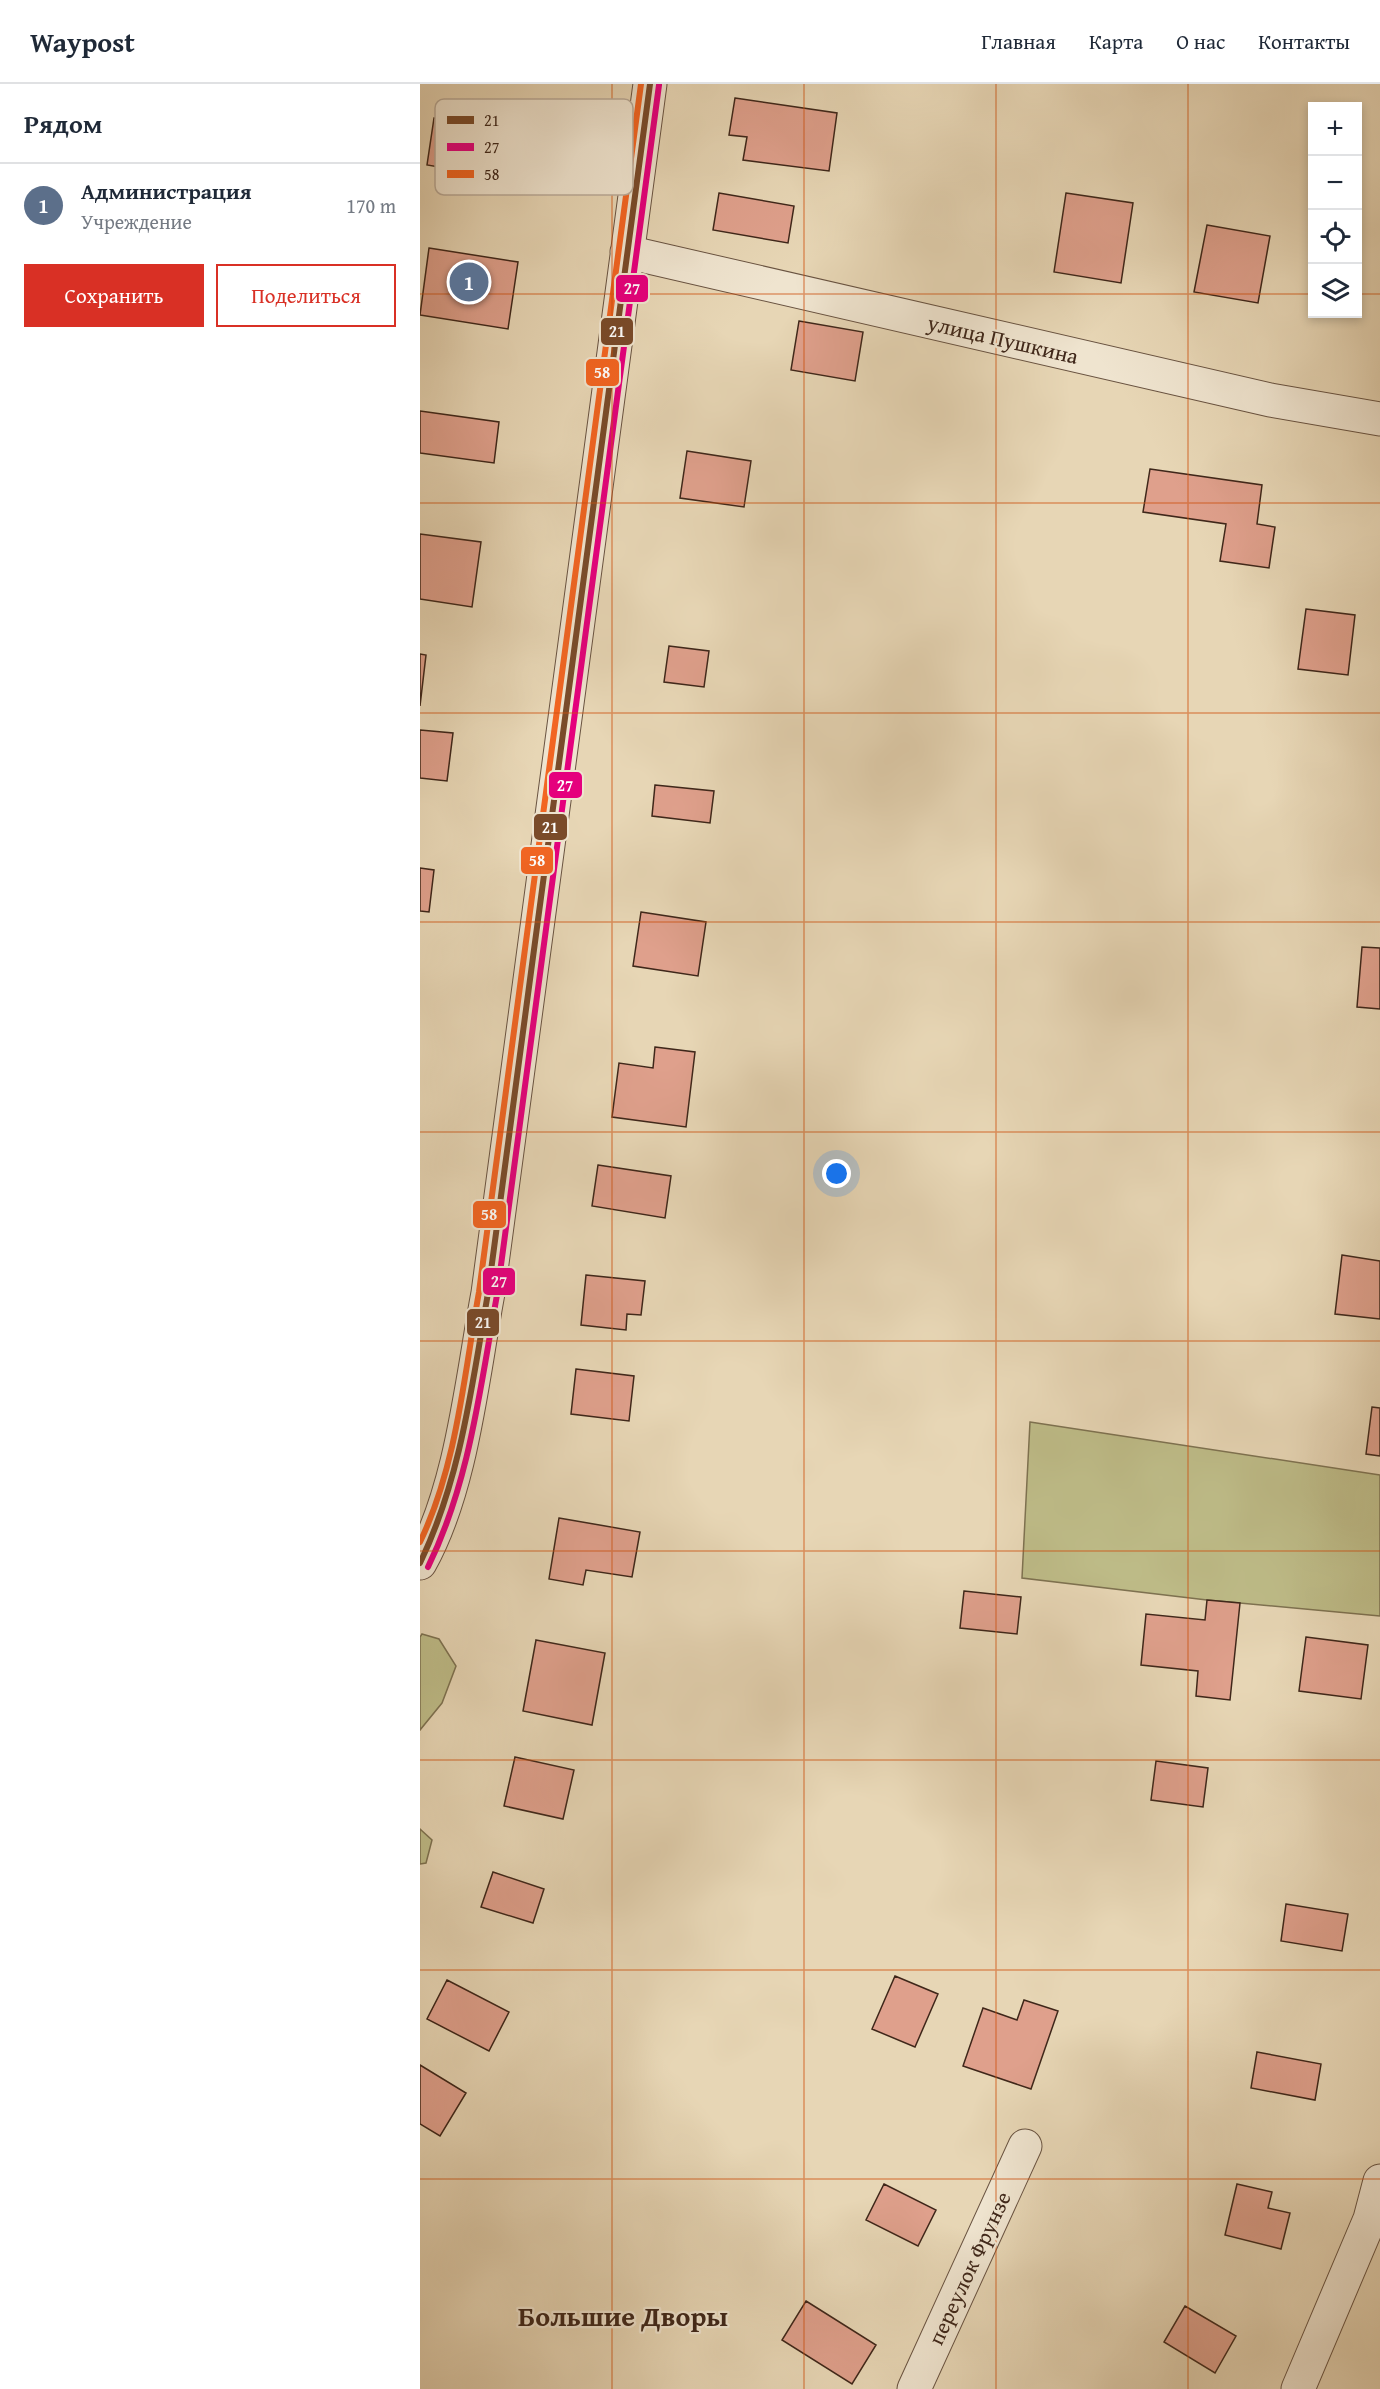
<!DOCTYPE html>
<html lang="ru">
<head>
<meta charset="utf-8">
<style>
  body { margin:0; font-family:"Gentium Book Plus",serif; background:#f2f2f3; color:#1f2937 }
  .controls { position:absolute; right:18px; top:18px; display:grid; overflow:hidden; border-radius:0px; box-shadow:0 3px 9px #0003 }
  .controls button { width:54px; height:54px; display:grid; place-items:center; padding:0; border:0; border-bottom:2px solid #e0e1e3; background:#fff; color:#1f2937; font:30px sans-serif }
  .you { position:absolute; left:417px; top:1090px; width:21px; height:21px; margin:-15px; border:4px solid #fff; border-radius:50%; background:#1a73e8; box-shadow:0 0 0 9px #1a73e833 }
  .badge { display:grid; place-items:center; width:39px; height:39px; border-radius:50%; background:#d93025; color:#fff; font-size:20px; font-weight:700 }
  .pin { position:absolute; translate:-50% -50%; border:3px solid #fff; box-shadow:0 2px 6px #0006 }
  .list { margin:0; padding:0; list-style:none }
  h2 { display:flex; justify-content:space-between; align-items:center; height:78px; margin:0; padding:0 24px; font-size:26px }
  h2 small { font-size:20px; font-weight:400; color:#747a83 }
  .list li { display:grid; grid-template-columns:39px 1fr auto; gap:18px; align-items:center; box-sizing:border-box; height:84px; padding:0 24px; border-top:2px solid #e0e1e3 }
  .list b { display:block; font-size:22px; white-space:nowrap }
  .list p { margin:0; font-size:20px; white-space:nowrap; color:#747a83 }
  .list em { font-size:20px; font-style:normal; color:#747a83 }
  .actions { display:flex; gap:12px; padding:18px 24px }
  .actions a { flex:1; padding:14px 0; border:2px solid #d93025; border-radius:0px; text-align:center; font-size:21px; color:#d93025 }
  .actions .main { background:#d93025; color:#fff }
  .icon { flex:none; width:33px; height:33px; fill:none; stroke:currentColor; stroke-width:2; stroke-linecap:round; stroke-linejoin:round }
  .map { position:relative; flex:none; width:960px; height:2305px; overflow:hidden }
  header { display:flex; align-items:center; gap:36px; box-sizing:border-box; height:84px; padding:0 30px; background:#fff; border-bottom:2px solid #e0e1e3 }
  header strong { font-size:28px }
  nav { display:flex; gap:33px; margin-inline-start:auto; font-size:21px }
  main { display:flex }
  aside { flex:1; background:#fff }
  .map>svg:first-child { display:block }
  .green { fill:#bebc88; stroke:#7e7251; stroke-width:1.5 }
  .building { fill:#dfa08c; stroke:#3f271a; stroke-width:1.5 }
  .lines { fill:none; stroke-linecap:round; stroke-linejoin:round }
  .minor-casing { stroke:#695341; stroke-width:35 }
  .minor { stroke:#efe4cf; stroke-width:33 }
  .bus-1-casing { stroke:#efe4cf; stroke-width:10 }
  .bus-2-casing { stroke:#efe4cf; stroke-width:10 }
  .bus-3-casing { stroke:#efe4cf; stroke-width:10 }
  .bus-1 { stroke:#7a4b2a; stroke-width:6 }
  .bus-2 { stroke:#e5007d; stroke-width:6 }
  .bus-3 { stroke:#f26522; stroke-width:6 }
  .grid { fill:none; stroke:#cf520e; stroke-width:1.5; stroke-opacity:0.55 }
  .labels { text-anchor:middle; stroke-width:4.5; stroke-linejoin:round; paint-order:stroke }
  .street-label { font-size:22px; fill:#3f271a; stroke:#efe4cf }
  .district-label { font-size:28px; font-weight:bold; fill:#3f271a; stroke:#efe4cf }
  .key { fill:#efe4cf; stroke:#baab99; stroke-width:1.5 }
  .key-label { font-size:16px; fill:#3f271a }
  .line-badge { stroke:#efe4cf; stroke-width:2 }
  .badge-label { font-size:16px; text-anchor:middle; font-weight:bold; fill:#fff }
</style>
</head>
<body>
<header>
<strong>Waypost</strong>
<nav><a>Главная</a><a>Карта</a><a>О нас</a><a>Контакты</a></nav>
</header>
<main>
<aside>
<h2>Рядом<small></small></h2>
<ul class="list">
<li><span class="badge" style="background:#5c6f8a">1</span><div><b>Администрация</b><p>Учреждение</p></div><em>170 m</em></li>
</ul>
<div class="actions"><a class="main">Сохранить</a><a>Поделиться</a></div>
</aside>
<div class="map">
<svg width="960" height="2305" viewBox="0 0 960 2305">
  <rect width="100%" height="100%" fill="#e7d6b5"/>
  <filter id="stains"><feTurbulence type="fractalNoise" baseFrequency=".00333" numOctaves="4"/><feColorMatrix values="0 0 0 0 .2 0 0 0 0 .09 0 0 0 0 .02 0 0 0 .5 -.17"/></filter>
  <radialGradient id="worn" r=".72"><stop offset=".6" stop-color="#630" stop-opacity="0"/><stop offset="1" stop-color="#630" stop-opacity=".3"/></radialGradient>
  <path class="green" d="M610,1338L960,1391V1532L787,1516L602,1494Z
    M2,1550L19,1555L36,1582L22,1619L0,1646V1553Z
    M0,1745L12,1756L6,1779L0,1780Z"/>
  <path class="building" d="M315,14L417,29L409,87L323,76L327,53L309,51Z
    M14,34L97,48L89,95L7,81Z
    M299,109L374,122L368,159L293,146Z
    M646,109L713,119L701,199L634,188Z
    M787,141L850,152L838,219L774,208Z
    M9,164L98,178L88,245L0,231Z
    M379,237L443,248L435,297L371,286Z
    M0,327L79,338L74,379L0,369Z
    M267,367L331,377L324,423L260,414Z
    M730,385L842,401L837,440L855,443L849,484L800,477L806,440L723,428Z
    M0,450L61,458L52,523L0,515Z
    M886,525L935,531L928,591L878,585Z
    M249,562L289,567L284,603L244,598Z
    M0,570L6,571L0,622Z
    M0,646L33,649L27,697L0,694Z
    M235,701L294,707L290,739L232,732Z
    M0,784L14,786L9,828L0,827Z
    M221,828L286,838L278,892L213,882Z
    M942,863L960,864V925L937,923Z
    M235,963L275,968L266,1043L192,1033L199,979L233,984Z
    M178,1081L251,1092L245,1134L172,1122Z
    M922,1171L960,1177V1235L915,1230Z
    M166,1191L225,1197L221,1231L207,1230L206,1246L161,1241Z
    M156,1285L214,1292L209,1337L151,1330Z
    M952,1323L960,1324V1372L946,1370Z
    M139,1434L220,1448L212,1493L166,1486L163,1501L129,1495Z
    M544,1507L601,1513L597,1550L540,1544Z
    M787,1516L820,1519L810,1616L776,1612L778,1587L721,1581L726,1530L785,1536Z
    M886,1553L948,1561L941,1615L879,1607Z
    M116,1556L185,1569L172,1641L103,1627Z
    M95,1673L154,1686L143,1735L84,1722Z
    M736,1677L788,1684L783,1723L731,1716Z
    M73,1788L124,1805L113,1839L61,1823Z
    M866,1820L928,1830L922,1867L861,1857Z
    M475,1892L518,1910L495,1963L452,1945Z
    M27,1896L89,1928L69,1967L7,1935Z
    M604,1916L638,1927L611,2005L543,1982L563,1924L597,1936Z
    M837,1968L901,1980L895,2016L831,2004Z
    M0,1981L46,2009L20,2052L0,2040Z
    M464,2100L516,2126L498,2162L446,2136Z
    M817,2100L852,2108L848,2124L870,2129L861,2165L805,2151Z
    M386,2217L456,2261L432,2300L362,2256Z
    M765,2222L816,2252L795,2289L744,2258Z"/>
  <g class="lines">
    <g class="minor-casing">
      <path id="minor" d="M207,168L850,316L960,335
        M0,1479C42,1404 52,1294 68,1209L230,0
        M494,2305L605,2062
        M878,2305L950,2135L960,2097"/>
    </g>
    <use href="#minor" class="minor"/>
    <g class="bus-1-casing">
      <path id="bus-1" d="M0,1479C41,1394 52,1301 68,1209L230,0"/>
    </g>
    <g class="bus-2-casing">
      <path id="bus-2" d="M8,1483C50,1397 60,1304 77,1211L239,1"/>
    </g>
    <g class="bus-3-casing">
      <path id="bus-3" d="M0,1458C37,1381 44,1291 59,1208L221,0"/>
    </g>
    <use href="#bus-1" class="bus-1"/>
    <use href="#bus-2" class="bus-2"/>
    <use href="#bus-3" class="bus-3"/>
  </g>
  <path class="grid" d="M192,0V2305M384,0V2305M576,0V2305M768,0V2305M0,210H892M938,210H960M0,419H960M0,629H960M0,838H960M0,1048H960M0,1257H960M0,1467H960M0,1676H960M0,1886H960M0,2095H960"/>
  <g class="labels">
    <g class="street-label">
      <text transform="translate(583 255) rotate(13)" y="8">улица Пушкина</text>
      <text transform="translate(549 2184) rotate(-65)" y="8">переулок Фрунзе</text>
    </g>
    <g class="district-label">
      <text x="203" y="2242">Большие Дворы</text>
    </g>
  </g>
  <rect x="15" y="15" width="198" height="96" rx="9" class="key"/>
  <rect x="27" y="32" width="27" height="8" fill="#7a4b2a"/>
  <rect x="27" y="59" width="27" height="8" fill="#e5007d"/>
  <rect x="27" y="86" width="27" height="8" fill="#f26522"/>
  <g class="key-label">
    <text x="64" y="42">21</text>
    <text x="64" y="69">27</text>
    <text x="64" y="96">58</text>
  </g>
  <g class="line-badge">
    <rect x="195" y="190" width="34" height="29" rx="6" fill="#e5007d"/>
    <rect x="180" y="233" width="34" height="29" rx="6" fill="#7a4b2a"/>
    <rect x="165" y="274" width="35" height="29" rx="6" fill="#f26522"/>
    <rect x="128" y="687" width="35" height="28" rx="6" fill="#e5007d"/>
    <rect x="113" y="729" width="35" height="28" rx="6" fill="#7a4b2a"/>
    <rect x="100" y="762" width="34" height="29" rx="6" fill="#f26522"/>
    <rect x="52" y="1116" width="35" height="29" rx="6" fill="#f26522"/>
    <rect x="62" y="1183" width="34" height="29" rx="6" fill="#e5007d"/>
    <rect x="46" y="1224" width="34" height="29" rx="6" fill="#7a4b2a"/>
  </g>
  <g class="badge-label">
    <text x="212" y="210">27</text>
    <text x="197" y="253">21</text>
    <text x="182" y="294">58</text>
    <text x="145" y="707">27</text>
    <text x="130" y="749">21</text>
    <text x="117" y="782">58</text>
    <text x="69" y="1136">58</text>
    <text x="79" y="1203">27</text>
    <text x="63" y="1244">21</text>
  </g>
  <rect width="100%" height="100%" filter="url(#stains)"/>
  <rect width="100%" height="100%" fill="url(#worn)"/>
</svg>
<div class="controls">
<button>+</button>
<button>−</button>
<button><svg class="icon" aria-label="locate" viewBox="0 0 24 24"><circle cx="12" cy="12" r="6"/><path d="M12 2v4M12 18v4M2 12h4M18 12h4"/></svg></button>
<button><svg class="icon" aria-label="layers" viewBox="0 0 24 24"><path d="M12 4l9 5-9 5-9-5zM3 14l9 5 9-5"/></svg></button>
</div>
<div class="you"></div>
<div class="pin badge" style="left:49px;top:198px;background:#5c6f8a">1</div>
</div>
</main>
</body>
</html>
